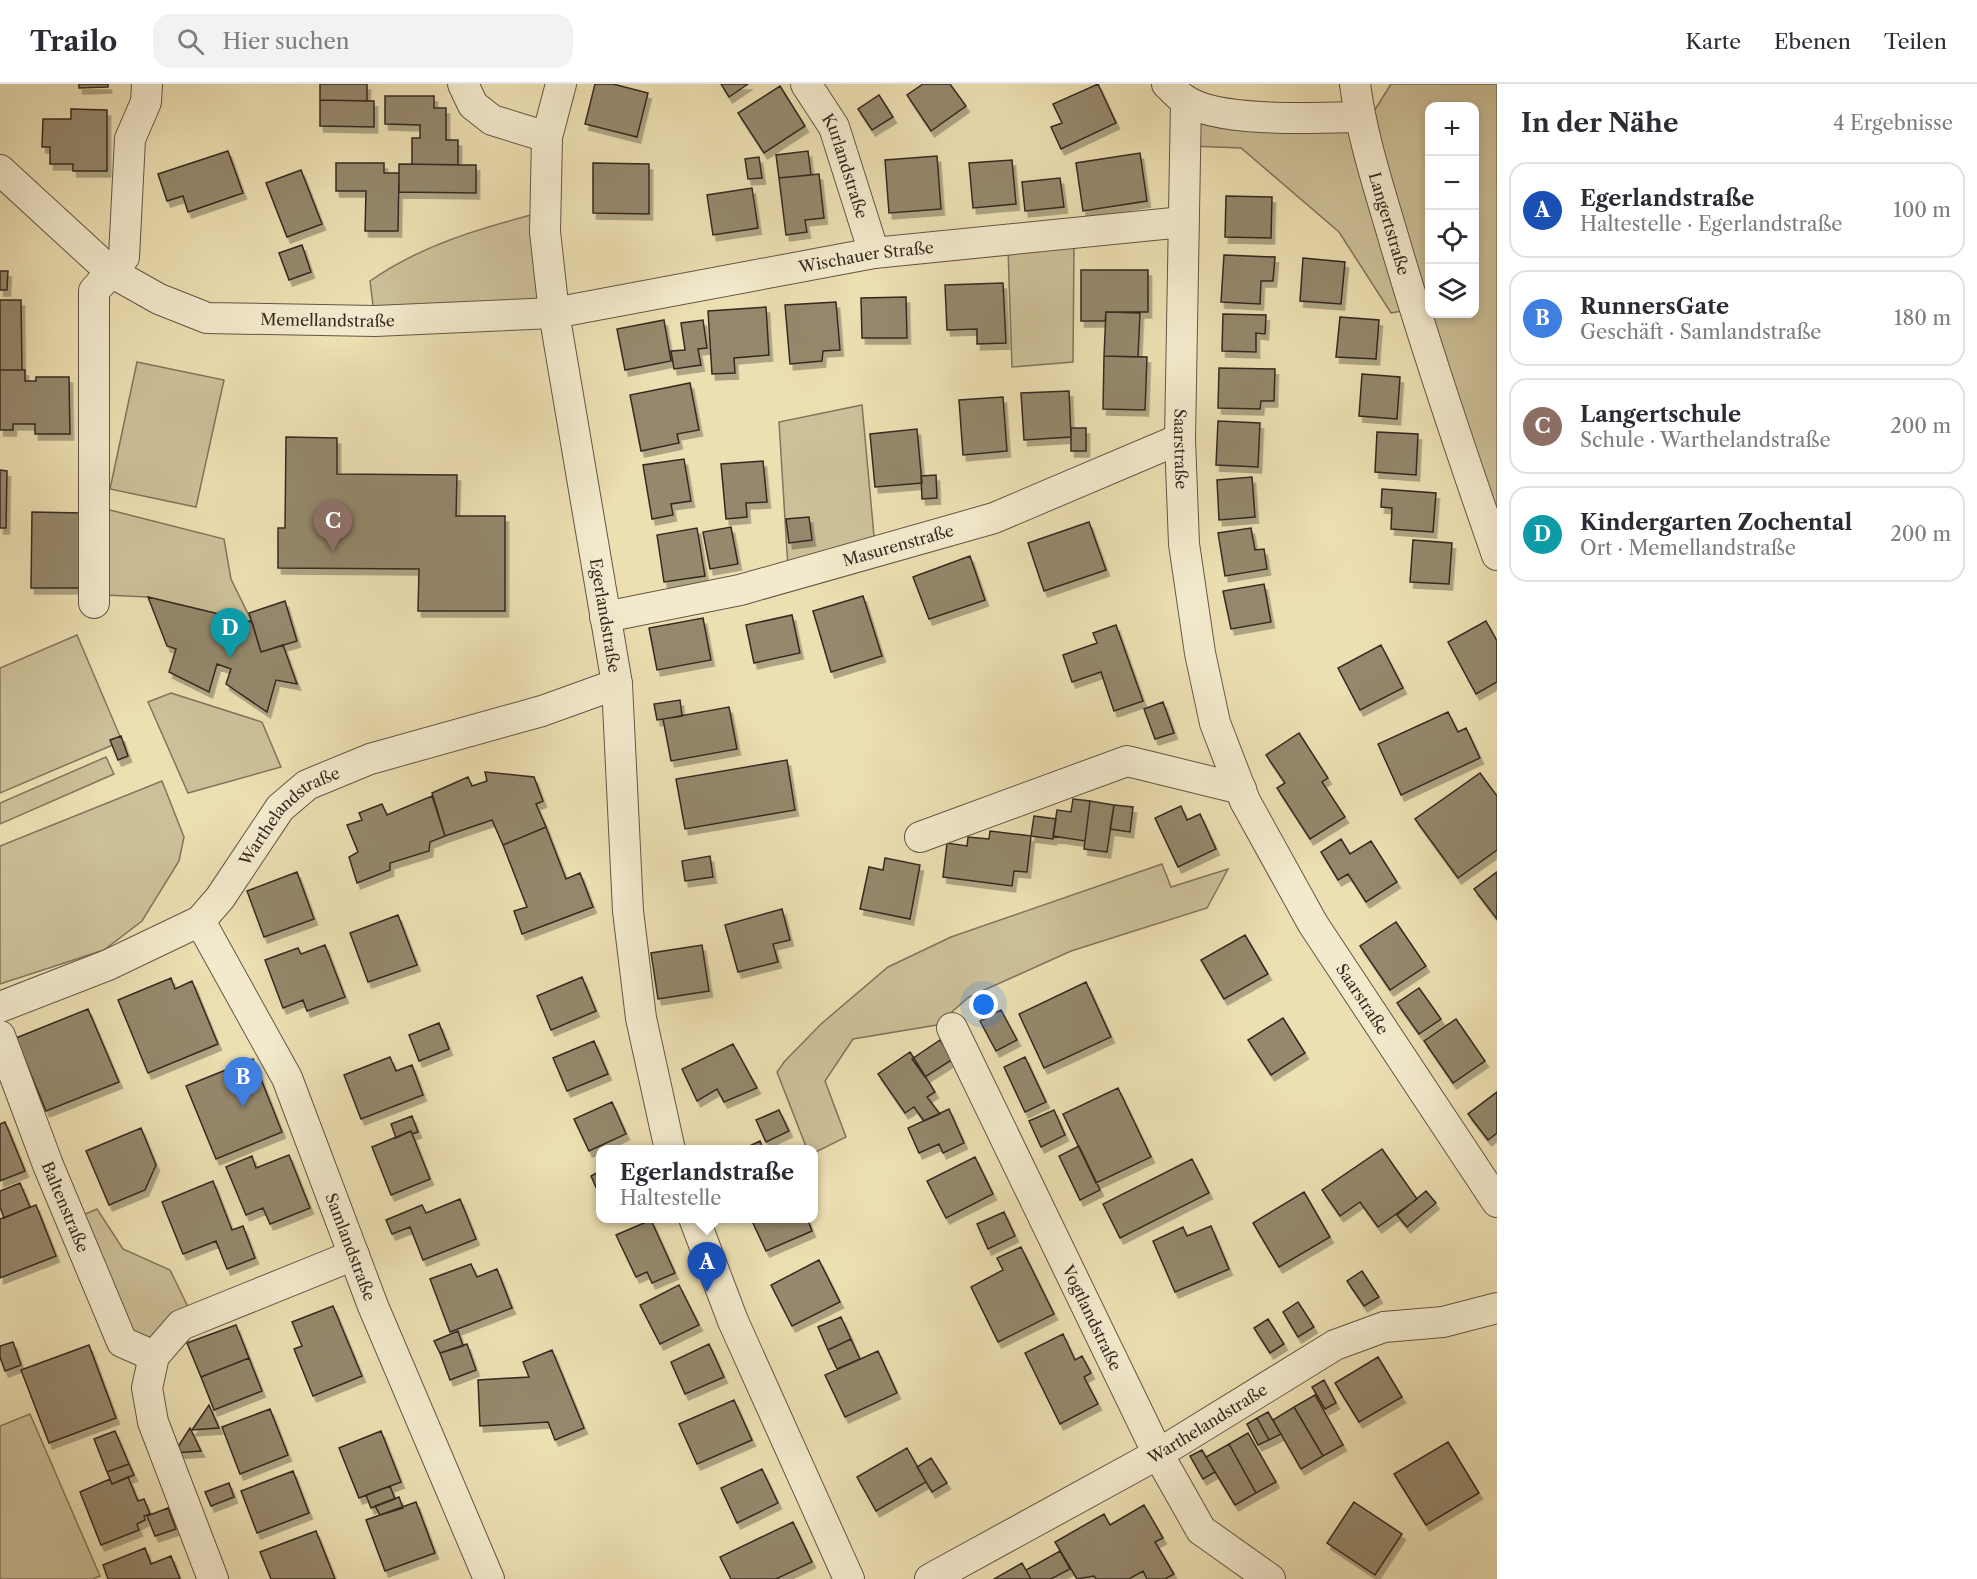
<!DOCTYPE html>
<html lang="de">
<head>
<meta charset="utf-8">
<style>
  body { margin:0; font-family:"Libre Caslon Text",serif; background:#f2f2f3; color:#2b2b33 }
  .controls { position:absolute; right:18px; top:18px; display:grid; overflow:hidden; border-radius:12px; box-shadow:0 3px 9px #0003 }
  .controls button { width:54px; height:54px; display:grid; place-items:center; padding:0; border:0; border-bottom:2px solid #e1e1e2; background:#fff; color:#2b2b33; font:30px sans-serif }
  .you { position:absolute; left:984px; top:921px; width:21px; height:21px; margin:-15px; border:4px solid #fff; border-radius:50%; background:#1a73e8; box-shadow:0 0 0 9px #1a73e833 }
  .badge { display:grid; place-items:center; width:39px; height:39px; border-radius:50%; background:#2563eb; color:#fff; font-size:20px; font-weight:700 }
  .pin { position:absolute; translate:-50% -50px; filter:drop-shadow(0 2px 3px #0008) }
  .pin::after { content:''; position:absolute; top:32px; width:21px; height:18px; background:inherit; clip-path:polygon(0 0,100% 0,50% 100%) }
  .popup { position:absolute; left:596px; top:1061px; width:222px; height:78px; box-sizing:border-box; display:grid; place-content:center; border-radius:12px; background:#fff; filter:drop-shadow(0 2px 4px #0005); font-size:20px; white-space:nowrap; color:#7c7c81 }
  .popup b { font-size:22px; color:#2b2b33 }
  .popup::after { content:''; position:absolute; left:50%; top:100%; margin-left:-12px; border:12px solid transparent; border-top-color:#fff }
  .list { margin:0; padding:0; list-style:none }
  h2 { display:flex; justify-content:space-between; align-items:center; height:78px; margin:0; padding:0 24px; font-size:26px }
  h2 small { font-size:20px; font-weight:400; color:#7c7c81 }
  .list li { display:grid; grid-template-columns:39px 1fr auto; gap:18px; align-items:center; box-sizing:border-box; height:96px; margin:0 12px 12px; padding:0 12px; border:2px solid #e1e1e2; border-radius:18px }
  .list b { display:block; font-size:22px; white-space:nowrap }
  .list p { margin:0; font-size:20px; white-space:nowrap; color:#7c7c81 }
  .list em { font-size:20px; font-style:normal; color:#7c7c81 }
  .icon { flex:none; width:33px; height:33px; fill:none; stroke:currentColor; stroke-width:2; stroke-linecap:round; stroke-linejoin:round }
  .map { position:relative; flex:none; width:1497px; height:1495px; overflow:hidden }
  header { display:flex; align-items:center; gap:36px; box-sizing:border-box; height:84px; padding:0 30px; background:#fff; border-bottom:2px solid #e1e1e2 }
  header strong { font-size:28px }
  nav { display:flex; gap:33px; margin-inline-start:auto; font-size:21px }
  .search { width:420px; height:54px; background:#f2f2f3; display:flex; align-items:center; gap:15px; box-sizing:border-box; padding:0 21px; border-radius:18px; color:#7c7c81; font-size:22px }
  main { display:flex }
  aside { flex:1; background:#fff }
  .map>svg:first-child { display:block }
  .green { fill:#cdc099; stroke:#82745d; stroke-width:1.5; fill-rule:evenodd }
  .building { fill:#95886c; stroke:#362921; stroke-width:1.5; filter:url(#shadow) }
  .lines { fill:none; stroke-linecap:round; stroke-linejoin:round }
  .minor-casing { stroke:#645645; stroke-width:32 }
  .minor { stroke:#f3eacd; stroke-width:30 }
  .labels { text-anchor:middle; stroke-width:4.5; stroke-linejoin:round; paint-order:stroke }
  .street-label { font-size:16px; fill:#362921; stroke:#f3eacd }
</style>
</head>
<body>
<header>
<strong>Trailo</strong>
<div class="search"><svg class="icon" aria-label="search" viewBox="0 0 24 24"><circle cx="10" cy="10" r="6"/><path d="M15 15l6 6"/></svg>Hier suchen</div>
<nav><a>Karte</a><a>Ebenen</a><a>Teilen</a></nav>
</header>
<main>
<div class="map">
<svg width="1497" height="1495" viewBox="0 0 1497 1495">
  <defs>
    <filter id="shadow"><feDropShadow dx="3.5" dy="6" stdDeviation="0" flood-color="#0004"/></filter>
  </defs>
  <rect width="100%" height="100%" fill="#ecdfb2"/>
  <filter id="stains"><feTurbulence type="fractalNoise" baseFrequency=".00333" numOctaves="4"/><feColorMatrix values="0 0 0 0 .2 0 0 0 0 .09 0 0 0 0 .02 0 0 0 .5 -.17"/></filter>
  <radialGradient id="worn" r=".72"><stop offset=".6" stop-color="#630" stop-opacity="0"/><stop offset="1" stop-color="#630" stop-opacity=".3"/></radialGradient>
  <path class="green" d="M1391,0H1497V430L1483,399L1411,176L1371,32ZM1430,22H1474V230H1430Z
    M1190,26L1355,39L1408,226L1391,229L1339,148L1241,64L1191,62Z
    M546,127L554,229L375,237L370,197C423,160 484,143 546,127Z
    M1074,159L1073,278L1012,283L1008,165Z
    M137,278L224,296L196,423L110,405Z
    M862,321L875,463L788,484L779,338Z
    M102,424L224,455L231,495L252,538L148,513L105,511Z
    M77,551L122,657L0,709V584Z
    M171,609L262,638L281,683L188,709L148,618Z
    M106,673L114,690L0,740V719Z
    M162,697L184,753L179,777L142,837L104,866L0,900V762Z
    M1162,780L1171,803L1228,785L1207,824L1071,867L969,913L937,941L853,955L825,997L846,1053L814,1069L813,1066L807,1065L777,988L784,978L821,940L888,883L951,853Z
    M97,1125L123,1165L170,1186L190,1227L153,1260L127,1254L76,1134Z
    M30,1330L100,1492L93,1495H0V1342Z"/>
  <path class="building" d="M79,0H108V3L79,4Z
    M320,0H367V17L320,16Z
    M595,0H613L648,9L637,53L585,40Z
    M721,0H748L729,13Z
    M923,0H950L966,22L931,47L907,11Z
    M1098,0L1116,39L1061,65L1051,43L1062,39L1053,20Z
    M780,2L805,42L764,69L738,29Z
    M879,11L893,33L872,46L858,25Z
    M385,12H434V24H446V56H458V81L412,80V54H420V41L385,40Z
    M320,16L374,17V43L320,42Z
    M71,25L107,26V87H73V80H50V63H42L43,35H71Z
    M228,67L243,109L188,128L183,112L167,117L158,90Z
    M808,67L811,91L779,94L776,71Z
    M1140,69L1147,117L1083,127L1076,79Z
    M937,72L941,125L889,129L885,76Z
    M759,73L762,94L748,95L745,75Z
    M1012,76L1016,120L973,124L969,79Z
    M336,79H384V89H399L398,147H365L366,107H336Z
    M593,79L649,80V130L593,129Z
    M399,80L476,81V109L399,108Z
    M301,86L322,140L287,153L266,99Z
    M819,90L824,134L805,136L807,148L786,151L779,94Z
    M1060,94L1064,123L1025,127L1022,98Z
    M752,104L758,144L713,151L707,111Z
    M1226,112L1272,113L1271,154L1225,153Z
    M302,161L311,188L289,196L279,169Z
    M1224,171L1275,173L1273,197H1261L1260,220L1221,218Z
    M1303,174L1345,178L1341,220L1300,217Z
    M1081,186H1148V228H1106L1105,237H1081Z
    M0,187H8L7,206H0Z
    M1003,199L1006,259L977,260V245L947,246L945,201Z
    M906,213L907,254H862L861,214Z
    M0,216H21L22,286H0Z
    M836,218L840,266L823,267L822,277L790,280L785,221Z
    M766,223L769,271L734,274L735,289L712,290L708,227Z
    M1106,228L1140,229L1138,273L1104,272Z
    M1223,230L1266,231L1265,250L1256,249V268L1222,267Z
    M1340,233L1379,236L1376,275L1336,273Z
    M664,236L671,277L625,286L617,245Z
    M703,236L707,264L698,265L701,281L674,285L671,267L685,266L681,239Z
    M1104,272L1147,273L1145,326L1103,325Z
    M1219,284L1275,285L1274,317H1261L1260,325L1218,324Z
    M0,286H25V297H36V293H69L70,350H35V340H13V346H0Z
    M1362,290L1400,293L1397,335L1359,332Z
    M690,299L699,346L677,350L679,359L641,367L630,311Z
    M1069,307L1071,353L1024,356L1021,309Z
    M1003,313L1007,367L963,371L959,316Z
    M1218,337L1260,339L1258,383L1216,381Z
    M1071,344H1086V367H1071Z
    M917,345L922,399L875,403L870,350Z
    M1377,348L1418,350L1416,391L1375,388Z
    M286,353L337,354V390L457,391L456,432H505V527H418L419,485L278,484V444H285Z
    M684,375L691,417L671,420L673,431L652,435L643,381Z
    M763,377L767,418L746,419L747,433L726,435L721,380Z
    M0,386L7,387L6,444H0Z
    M936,391L937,414L922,415L921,392Z
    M1252,393L1255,433L1219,436L1217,396Z
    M1382,405L1436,409L1433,448L1391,445L1392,424L1381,423Z
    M32,428L82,429L81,504H31Z
    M809,433L812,456L789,459L786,435Z
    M1089,438L1106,486L1044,507L1028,459Z
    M731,443L738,480L710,485L703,448Z
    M697,444L705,492L664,498L657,451Z
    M1251,444L1255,466L1264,465L1267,485L1225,492L1218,449Z
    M1413,456L1452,459L1449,500L1410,498Z
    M970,472L985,516L929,535L913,493Z
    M1264,500L1271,538L1231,545L1223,507Z
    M863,512L882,572L831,588L813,527Z
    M148,513L252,538L261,568L283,561L297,600L276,596L267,628L226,600L231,585L217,580L209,608L169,588L176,565L167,562Z
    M285,517L297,557L261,568L249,529Z
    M792,531L800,569L754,579L746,541Z
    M703,534L711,576L657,586L649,544Z
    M1486,537L1497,557V598L1476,610L1448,558Z
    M1116,541L1143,617L1114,627L1101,588L1072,598L1063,571L1097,559L1093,549Z
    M1381,561L1403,604L1360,626L1338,584Z
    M680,616L682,632L657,636L654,620Z
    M1163,618L1174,649L1155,655L1144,625Z
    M729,623L737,665L671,677L663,635Z
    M1448,628L1458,648L1466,644L1480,674L1401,711L1378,660Z
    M1299,649L1328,694L1322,698L1345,733L1310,755L1277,704L1285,699L1266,671Z
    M121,652L128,672L118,676L110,656Z
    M787,676L795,726L685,745L676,695Z
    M485,688L534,693L543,717L536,720L546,743L503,761L492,736L445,752L432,709L468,693L472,702L487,697Z
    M1480,689L1497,712V766L1458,794L1415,735Z
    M432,712L445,752L430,758L429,767L390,779V786L357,799L349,773L358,768L347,741L362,736L359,729L382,720L387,731Z
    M1073,715L1090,717L1085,757L1053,752L1057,726L1071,728Z
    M1090,717L1114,721L1107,768L1084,765Z
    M1114,721L1133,723L1130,748L1110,745Z
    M1181,722L1187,736L1200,730L1216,765L1178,783L1155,734Z
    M1034,732L1056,735L1053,755L1031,752Z
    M546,743L566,795L580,789L593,823L522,850L514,827L527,823L503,761Z
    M990,747L1031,752L1027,788L1014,787L1012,802L943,793L947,759L967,762L968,753L989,755Z
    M1341,755L1350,770L1371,757L1397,798L1366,818L1348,790L1338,796L1321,768Z
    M710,772L713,793L685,797L682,777Z
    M885,774L920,781L910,835L860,825L869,783L883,786Z
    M297,788L314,835L264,853L247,807Z
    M1497,788V835L1474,805Z
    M782,825L790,856L773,860L778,878L738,888L725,841Z
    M398,831L417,881L368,898L350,849Z
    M1396,838L1426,882L1390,906L1360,862Z
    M1245,851L1268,890L1224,915L1201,876Z
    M325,861L345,913L307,927L303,916L283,924L265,876L298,864L301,870Z
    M702,861L709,907L658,915L651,869Z
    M582,893L596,927L551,946L537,912Z
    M171,894L175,905L192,897L218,960L148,989L118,916Z
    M1086,898L1111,953L1044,984L1019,930Z
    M1419,904L1441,935L1419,950L1397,919Z
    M88,925L119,998L46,1027L16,954Z
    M1001,926L1017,956L996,967L980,937Z
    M1283,934L1305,969L1271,991L1248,956Z
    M1456,935L1485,977L1453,999L1424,957Z
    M439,939L449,965L419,977L409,951Z
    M940,956L953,975L925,993L912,975Z
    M594,957L608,990L567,1007L553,974Z
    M733,960L757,1004L724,1018L717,1005L697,1017L682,985Z
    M910,968L935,1008L927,1013L940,1030L924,1037L914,1023L905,1029L878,990Z
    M390,973L396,987L412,981L423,1011L361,1035L344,991Z
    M1025,973L1046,1018L1025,1028L1004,983Z
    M253,975L282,1048L216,1075L186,1002Z
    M1118,1004L1151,1073L1096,1099L1063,1030Z
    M1497,1008V1049L1488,1056L1468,1030Z
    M612,1018L626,1050L589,1067L574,1035Z
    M949,1025L964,1059L943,1069L939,1060L919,1069L908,1044Z
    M779,1026L789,1047L766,1058L756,1036Z
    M1054,1026L1065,1051L1041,1063L1029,1037Z
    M412,1032L418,1048L412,1050L411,1047L396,1054L391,1040Z
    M5,1038L25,1087L0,1097V1040Z
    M141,1044L156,1081L145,1106L109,1121L86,1067Z
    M411,1047L430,1095L391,1111L372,1063Z
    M760,1057L764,1066H741Z
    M1079,1062L1100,1106L1080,1116L1059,1072Z
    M1382,1065L1417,1115L1378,1143L1360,1118L1340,1132L1322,1106Z
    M289,1071L310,1124L270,1140L263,1124L246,1131L226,1083L252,1072L256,1084Z
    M975,1073L993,1110L946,1134L927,1097Z
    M1192,1075L1209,1109L1120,1154L1103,1120Z
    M600,1087V1112L591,1092Z
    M213,1097L232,1146L243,1142L255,1174L227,1185L216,1157L183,1170L162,1118Z
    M20,1099L30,1123L4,1134L0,1123V1107Z
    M1426,1107L1436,1119L1407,1143L1397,1131Z
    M1304,1108L1330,1153L1279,1183L1253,1139Z
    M460,1115L476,1155L423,1176L410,1143L392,1150L386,1136L422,1121L426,1129Z
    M36,1121L56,1172L0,1194V1135Z
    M1004,1128L1015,1152L988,1165L977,1140Z
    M757,1134H807L812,1147L766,1167L752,1137Z
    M651,1136L675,1189L652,1199L647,1188L636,1193L616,1151Z
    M1211,1142L1229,1185L1175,1208L1153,1157L1183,1143L1187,1152Z
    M1021,1163L1054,1230L998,1258L971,1203L1003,1186L997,1174Z
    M819,1176L840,1218L792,1242L771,1201Z
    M471,1180L477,1193L497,1185L512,1224L450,1248L430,1195Z
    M1362,1187L1379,1213L1364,1222L1347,1197Z
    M679,1201L699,1241L660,1260L640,1221Z
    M1298,1218L1314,1243L1298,1253L1283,1228Z
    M333,1222L362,1292L313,1312L294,1265L302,1262L292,1238Z
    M841,1233L851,1255L828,1266L818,1243Z
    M1268,1235L1284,1260L1270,1269L1254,1244Z
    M236,1241L249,1274L201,1293L187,1259Z
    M458,1247L463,1262L440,1269L434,1257Z
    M1063,1250L1075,1276L1082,1272L1091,1289L1084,1293L1098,1320L1060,1340L1025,1269Z
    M851,1255L860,1275L837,1285L828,1266Z
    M13,1258L21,1281L5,1287L0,1273V1262Z
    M467,1260L476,1286L450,1296L440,1269Z
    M709,1260L724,1293L685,1310L671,1278Z
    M89,1261L116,1334L49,1359L21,1286Z
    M552,1266L584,1344L555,1356L548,1338L480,1342L478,1296L529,1293L523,1278Z
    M878,1267L897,1309L845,1333L825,1291Z
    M1378,1273L1402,1313L1359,1338L1335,1299Z
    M249,1274L262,1307L214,1326L201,1293Z
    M1324,1296L1336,1319L1325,1325L1312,1303Z
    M1315,1311L1343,1361L1323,1372L1294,1323Z
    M734,1316L752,1356L697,1380L679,1340Z
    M209,1321L219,1344L192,1346Z
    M1294,1323L1323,1372L1301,1385L1273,1336Z
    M270,1325L288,1371L240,1390L222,1343Z
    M1268,1328L1281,1350L1269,1356L1257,1334Z
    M1257,1334L1269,1356L1258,1361L1247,1340Z
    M190,1344L201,1367L174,1369Z
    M115,1347L129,1380L107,1388L94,1355Z
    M381,1347L401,1398L359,1414L339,1364Z
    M1248,1349L1276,1398L1256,1409L1229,1360Z
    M1448,1358L1479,1409L1426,1441L1394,1390Z
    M1229,1360L1256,1409L1235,1421L1206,1373Z
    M907,1364L926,1398L876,1427L857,1393Z
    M1202,1366L1215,1388L1203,1395L1190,1372Z
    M931,1374L947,1399L932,1408L917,1383Z
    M129,1380L134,1391L112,1400L107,1388Z
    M762,1385L778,1419L737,1439L721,1404Z
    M293,1387L309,1429L257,1449L241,1407Z
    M128,1393L138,1417L144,1415L150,1430L144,1432L145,1436L137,1440L139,1446L101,1461L80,1408L110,1395L112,1400Z
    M229,1399L234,1413L211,1422L205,1408Z
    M390,1402L395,1415L371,1424L366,1411Z
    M399,1413L403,1424L380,1431L375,1422Z
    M416,1418L435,1469L385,1487L366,1436Z
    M1354,1418L1402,1450L1375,1491L1327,1459Z
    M1144,1421L1163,1454L1155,1458L1174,1490L1165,1495H1147L1143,1487L1129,1495H1096L1094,1492L1077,1495L1055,1458L1104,1430L1110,1441Z
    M168,1424L176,1445L155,1452L147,1432Z
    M793,1438L812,1478L776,1495H731L720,1473Z
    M316,1447L335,1495H271L260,1468Z
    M145,1464L151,1480L171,1472L180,1495H108L103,1481Z
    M1060,1467L1070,1485L1051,1495H1031L1026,1486Z
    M1022,1479L1031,1495H994Z"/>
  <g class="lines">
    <g class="minor-casing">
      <g id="minor">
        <path d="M463,0L473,21L492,36L547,53"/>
        <path id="s1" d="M561,0L547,53L545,148L554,229L617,600L628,827L641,934L670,1066"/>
        <path id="s2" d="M806,0L834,43L874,169"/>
        <path d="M1167,0C1173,5 1178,12 1185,16C1218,39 1318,34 1359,33"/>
        <path id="s3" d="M1355,0C1362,54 1380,107 1395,159C1426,264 1461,368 1497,471"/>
        <path id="s4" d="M1186,17L1180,355L1184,460L1200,569L1215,639L1245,717L1313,840L1497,1118"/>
        <path id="s5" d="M0,86L111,188L159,215L207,234L375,237L554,229L874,169L1183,138"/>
        <path d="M94,519V207L124,173L130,55L146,18L147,0"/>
        <path id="s6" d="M605,533L740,506L994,434L1180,355"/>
        <path d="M920,753L1127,677L1241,705"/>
        <path id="s7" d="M200,837L287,994L373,1222L489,1495"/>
        <path id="s8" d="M0,923L108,881L200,837L220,814L280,724L307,701L370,675L542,627L617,600"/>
        <path id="s9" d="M952,944L1158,1370L1201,1446L1270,1495"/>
        <path id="s10" d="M0,952L48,1081L122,1258L154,1272"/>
        <path d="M694,1134L733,1237L849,1495"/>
        <path d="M213,1495L153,1338L147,1304L154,1272L181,1241L354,1171"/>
        <path id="s11" d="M930,1495L1158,1370L1335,1261L1384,1243L1443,1238L1497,1224"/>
      </g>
    </g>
    <use href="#minor" class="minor"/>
  </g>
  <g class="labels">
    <g class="street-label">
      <text dy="6" stroke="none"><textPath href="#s2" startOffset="92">Kurlandstraße</textPath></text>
      <text dy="6" stroke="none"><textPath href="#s3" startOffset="144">Langertstraße</textPath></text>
      <text dy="6" stroke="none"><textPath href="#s5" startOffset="922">Wischauer Straße</textPath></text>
      <text dy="6" stroke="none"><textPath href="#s5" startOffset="378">Memellandstraße</textPath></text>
      <text dy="6" stroke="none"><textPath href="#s4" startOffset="348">Saarstraße</textPath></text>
      <text dy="6" stroke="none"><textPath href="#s6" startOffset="302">Masurenstraße</textPath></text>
      <text dy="6" stroke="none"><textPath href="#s1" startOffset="538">Egerlandstraße</textPath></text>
      <text dy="6" stroke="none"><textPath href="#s8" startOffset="358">Warthelandstraße</textPath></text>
      <text dy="6" stroke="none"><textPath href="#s4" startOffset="939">Saarstraße</textPath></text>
      <text dy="6" stroke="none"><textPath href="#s10" startOffset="183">Baltenstraße</textPath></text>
      <text dy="6" stroke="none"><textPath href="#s7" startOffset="360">Samlandstraße</textPath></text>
      <text dy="6" stroke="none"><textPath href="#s9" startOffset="322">Vogtlandstraße</textPath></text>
      <text dy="6" stroke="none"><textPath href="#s11" startOffset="318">Warthelandstraße</textPath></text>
    </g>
  </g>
  <rect width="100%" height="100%" filter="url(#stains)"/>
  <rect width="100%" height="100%" fill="url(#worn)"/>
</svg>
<div class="controls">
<button>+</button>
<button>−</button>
<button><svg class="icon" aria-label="locate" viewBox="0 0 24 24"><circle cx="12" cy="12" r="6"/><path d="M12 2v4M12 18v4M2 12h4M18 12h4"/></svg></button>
<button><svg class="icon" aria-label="layers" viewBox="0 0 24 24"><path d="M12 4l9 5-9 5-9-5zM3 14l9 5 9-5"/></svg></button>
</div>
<div class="you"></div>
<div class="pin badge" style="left:707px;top:1208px;background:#1a4fb4">A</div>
<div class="popup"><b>Egerlandstraße</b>Haltestelle</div>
<div class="pin badge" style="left:243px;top:1023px;background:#3f7fe0">B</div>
<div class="pin badge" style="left:333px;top:467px;background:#8d6e63">C</div>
<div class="pin badge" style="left:230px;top:574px;background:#0f9aa8">D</div>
</div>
<aside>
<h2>In der Nähe<small>4 Ergebnisse</small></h2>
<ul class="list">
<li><span class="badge" style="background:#1a4fb4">A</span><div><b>Egerlandstraße</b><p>Haltestelle · Egerlandstraße</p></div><em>100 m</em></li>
<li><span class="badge" style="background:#3f7fe0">B</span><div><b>RunnersGate</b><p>Geschäft · Samlandstraße</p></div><em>180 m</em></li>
<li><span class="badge" style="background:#8d6e63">C</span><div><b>Langertschule</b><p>Schule · Warthelandstraße</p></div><em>200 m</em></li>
<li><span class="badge" style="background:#0f9aa8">D</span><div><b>Kindergarten Zochental</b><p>Ort · Memellandstraße</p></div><em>200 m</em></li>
</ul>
</aside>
</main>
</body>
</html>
